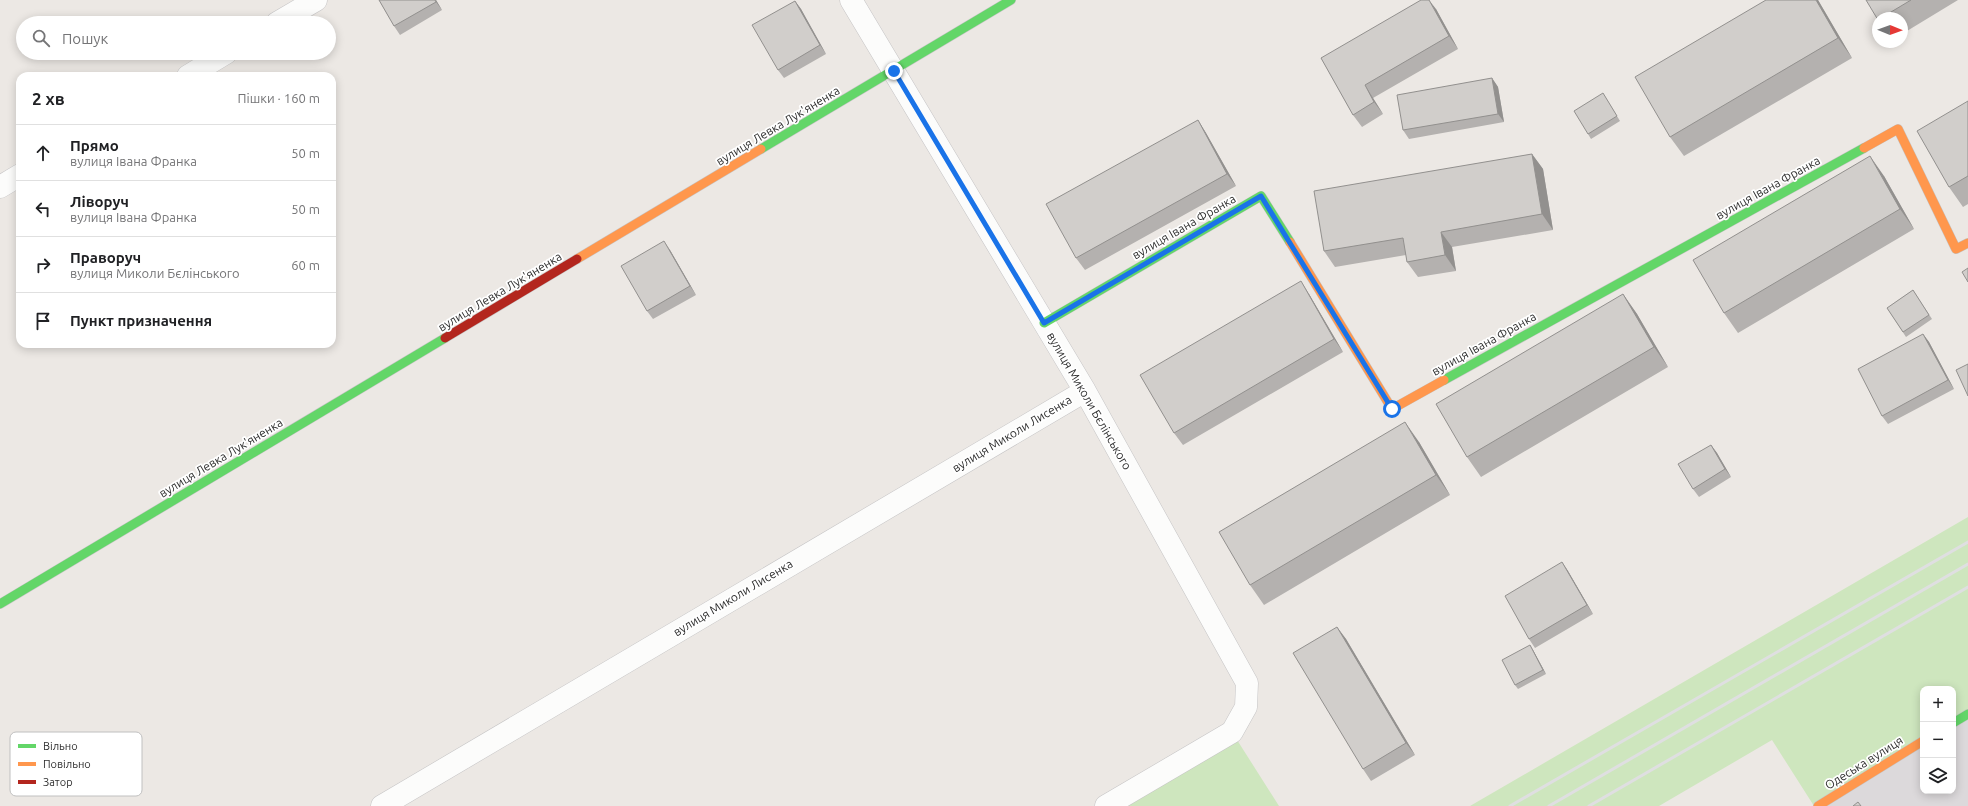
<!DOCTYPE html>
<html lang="uk">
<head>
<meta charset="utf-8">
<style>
  body { margin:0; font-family:Ubuntu,sans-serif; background:#f6f6f6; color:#202124 }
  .controls { position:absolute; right:12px; bottom:12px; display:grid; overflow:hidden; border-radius:8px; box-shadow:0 2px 10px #0003 }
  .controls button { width:36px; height:36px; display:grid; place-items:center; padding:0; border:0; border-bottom:1px solid #e0e0e0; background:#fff; color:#202124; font:20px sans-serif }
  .compass { position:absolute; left:1872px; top:12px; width:36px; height:36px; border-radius:50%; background:#fff; box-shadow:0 2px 10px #0003; rotate:91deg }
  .stop { position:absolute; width:12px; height:12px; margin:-9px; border:3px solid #1a73e8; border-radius:50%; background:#fff }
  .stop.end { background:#1a73e8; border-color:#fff; box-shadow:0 1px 4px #0008 }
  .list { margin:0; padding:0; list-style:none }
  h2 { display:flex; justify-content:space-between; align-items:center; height:52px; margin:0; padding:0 16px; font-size:17px }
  h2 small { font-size:13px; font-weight:400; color:#757577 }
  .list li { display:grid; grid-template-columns:26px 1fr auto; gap:12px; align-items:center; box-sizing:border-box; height:56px; padding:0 16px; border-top:1px solid #e0e0e0 }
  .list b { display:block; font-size:15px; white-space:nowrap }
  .list p { margin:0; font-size:13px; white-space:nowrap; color:#757577 }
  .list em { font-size:13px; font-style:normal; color:#757577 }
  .icon { flex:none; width:22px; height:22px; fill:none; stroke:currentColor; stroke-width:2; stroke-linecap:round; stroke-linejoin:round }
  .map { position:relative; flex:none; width:1968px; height:806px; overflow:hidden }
  .search { position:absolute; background:#fff; box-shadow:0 2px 10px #0003; left:16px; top:16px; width:320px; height:44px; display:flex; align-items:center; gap:10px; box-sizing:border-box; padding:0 14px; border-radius:22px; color:#757577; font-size:15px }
  .panel { position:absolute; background:#fff; box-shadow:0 2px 10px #0003; left:16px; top:72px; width:320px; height:276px; border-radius:12px }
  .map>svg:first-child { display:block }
  .industrial { fill:#dcd9db }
  .green { fill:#cee6be }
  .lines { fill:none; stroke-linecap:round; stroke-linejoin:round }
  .street-casing { stroke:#c5c4c5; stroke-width:23 }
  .fast-casing { stroke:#c5c4c5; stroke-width:10 }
  .slow-casing { stroke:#c5c4c5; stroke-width:10 }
  .jam-casing { stroke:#c5c4c5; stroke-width:10 }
  .street { stroke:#fcfcfb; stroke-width:22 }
  .fast { stroke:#63d668; stroke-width:9 }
  .slow { stroke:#ff974d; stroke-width:9 }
  .jam { stroke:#b3261e; stroke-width:9 }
  .rail { stroke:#dfdfe1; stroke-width:3 }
  .wall { fill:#b4b1af }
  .shaded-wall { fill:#92908e }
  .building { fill:#d1cecb; stroke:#92908e }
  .route { stroke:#1a73e8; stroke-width:5 }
  .labels { text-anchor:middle; stroke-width:3.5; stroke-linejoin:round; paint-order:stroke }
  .street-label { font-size:12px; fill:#2e2e2e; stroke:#fff }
  .key { fill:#fff; stroke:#c0c0c0; stroke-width:1 }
  .key-label { font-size:11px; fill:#2e2e2e }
</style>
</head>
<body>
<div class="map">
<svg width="1968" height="806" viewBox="0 0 1968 806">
  <rect width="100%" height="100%" fill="#ece8e4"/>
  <path class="industrial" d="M1968,714V806H1818L1923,741V791H1953V723Z"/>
  <path class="green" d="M1968,517V714L1953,723V689H1923V741L1814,806L1772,740L1659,806H1470Z
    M1232,732L1279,806H1106Z"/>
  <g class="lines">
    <g class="street-casing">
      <path id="street" d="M851,0L1085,391L1247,683L1246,707L1232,732L1106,806
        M277,23L316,0
        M188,76L226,53
        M0,187L20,175
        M382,806L1085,391"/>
    </g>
    <g class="fast-casing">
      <path id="fast" d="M761,149L1011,0
        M1044,323L1261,196L1290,242
        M1444,380L1864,148
        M0,604L445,338
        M1953,723L1968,714"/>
    </g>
    <g class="slow-casing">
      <path id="slow" d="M1864,148L1898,129L1956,249L1968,243
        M1290,242L1392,409L1444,380
        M577,259L761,149
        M1818,806L1923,741"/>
    </g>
    <g class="jam-casing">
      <path id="jam" d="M445,338L577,259"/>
    </g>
    <use href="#street" class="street"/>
    <use href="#fast" class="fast"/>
    <use href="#slow" class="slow"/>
    <use href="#jam" class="jam"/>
    <path class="rail" d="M1510,806L1968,542
      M1549,806L1968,564
      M1589,806L1968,587"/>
  </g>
  <path class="wall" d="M379,0H436L442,10L400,35L394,26Z
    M1818,0L1852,58L1684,156L1670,137Z
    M1866,0H1958L1902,34V18H1878Z
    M795,1L801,9L826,54L784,78L778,70Z
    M1436,9L1458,49L1373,98L1383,114L1362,127L1353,115L1321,58Z
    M1492,78L1498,87L1504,122L1409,139L1403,130Z
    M1603,93L1620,121L1591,139L1588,134Z
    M1968,101V204L1963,207L1949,187Z
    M1198,120L1206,133L1236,186L1085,270L1076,258Z
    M1532,154L1543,169L1553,230L1452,247L1456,271L1418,277L1407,262L1406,255L1335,267L1324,251Z
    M1884,176L1914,229L1738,333L1724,313Z
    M670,250L696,295L653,319L647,311Z
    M1913,290L1932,319L1906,337L1887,308Z
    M1309,294L1343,352L1183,445L1174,433Z
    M1623,294L1637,314L1668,367L1481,477L1467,457Z
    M1923,334L1929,342L1954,389L1888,424L1882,416Z
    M1419,442L1450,495L1264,605L1250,585Z
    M1711,445L1717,453L1731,477L1699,497L1693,489Z
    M1562,562L1568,571L1593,614L1535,648L1529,639Z
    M1337,627L1346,639L1415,755L1371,781L1363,769Z
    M1530,645L1533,650L1546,674L1518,689L1515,685Z"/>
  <path class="shaded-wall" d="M435,0H436L442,10L436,2Z
    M1429,0L1436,9L1458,49L1449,36Z
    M1816,0H1818L1852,58L1838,38Z
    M795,1L801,9L826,54L820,45Z
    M1492,78L1498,87L1504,122L1498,114Z
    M1365,85L1373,98L1383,114L1374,102Z
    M1198,120L1206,133L1236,186L1227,174Z
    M1532,154L1543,169L1553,230L1542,214Z
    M1870,156L1884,176L1914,229L1900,209Z
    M1441,232L1452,247L1456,271L1445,255Z
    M664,241L670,250L696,295L690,286Z
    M1301,281L1309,294L1343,352L1334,339Z
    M1623,294L1637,314L1668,367L1654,347Z
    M1923,334L1929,342L1954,389L1948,380Z
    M1405,422L1419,442L1450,495L1436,475Z
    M1711,445L1717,453L1731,477L1725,469Z
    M1562,562L1568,571L1593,614L1587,605Z
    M1337,627L1346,639L1415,755L1406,743Z
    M1530,645L1533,650L1546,674L1543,670Z"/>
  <path class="building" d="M379,0H435L436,2L394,26Z
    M1421,0H1429L1449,36L1365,85L1374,102L1353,115L1321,58Z
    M1766,0H1816L1838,38L1670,137L1635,77Z
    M1866,0H1911L1881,18H1878V20Z
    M795,1L820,45L778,70L752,25Z
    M1492,78L1498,114L1403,130L1397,95Z
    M1603,93L1617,116L1588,134L1574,111Z
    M1968,101V176L1949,187L1917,131Z
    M1198,120L1227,174L1076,258L1046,204Z
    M1532,154L1542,214L1441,232L1445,255L1407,262L1403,238L1324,251L1314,191Z
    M1870,156L1900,209L1724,313L1693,260Z
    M664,241L690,286L647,311L621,266Z
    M1968,268V282L1962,272Z
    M1301,281L1334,339L1174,433L1140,375Z
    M1913,290L1929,315L1903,332L1887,308Z
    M1623,294L1654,347L1467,457L1436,404Z
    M1923,334L1948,380L1882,416L1858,369Z
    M1968,364V396L1956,370Z
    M1405,422L1436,475L1250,585L1219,532Z
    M1711,445L1725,469L1693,489L1678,464Z
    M1562,562L1587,605L1529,639L1505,596Z
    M1337,627L1406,743L1363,769L1293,653Z
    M1530,645L1543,670L1515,685L1502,660Z
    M1858,802L1861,806H1853Z"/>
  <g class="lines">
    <path class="route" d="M894,71L1044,323L1261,196L1392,409"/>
  </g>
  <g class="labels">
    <g class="street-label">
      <text transform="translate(778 126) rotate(-31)" y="4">вулиця Левка Лук'яненка</text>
      <text transform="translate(1768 188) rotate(-29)" y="4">вулиця Івана Франка</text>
      <text transform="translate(1184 227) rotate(-30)" y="4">вулиця Івана Франка</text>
      <text transform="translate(500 292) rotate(-31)" y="4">вулиця Левка Лук'яненка</text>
      <text transform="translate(1484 344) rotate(-29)" y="4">вулиця Івана Франка</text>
      <text transform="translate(1089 401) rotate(60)" y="4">вулиця Миколи Бєлінського</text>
      <text transform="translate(1012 434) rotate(-31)" y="4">вулиця Миколи Лисенка</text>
      <text transform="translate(221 458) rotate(-31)" y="4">вулиця Левка Лук'яненка</text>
      <text transform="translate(733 598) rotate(-31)" y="4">вулиця Миколи Лисенка</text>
      <text transform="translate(1864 763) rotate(-32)" y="4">Одеська вулиця</text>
    </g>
  </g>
  <rect x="10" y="732" width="132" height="64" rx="6" class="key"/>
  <rect x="18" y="744" width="18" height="4" fill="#63d668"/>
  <rect x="18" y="762" width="18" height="4" fill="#ff974d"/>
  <rect x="18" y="780" width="18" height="4" fill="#b3261e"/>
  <g class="key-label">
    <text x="43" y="750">Вільно</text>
    <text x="43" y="768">Повільно</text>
    <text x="43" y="786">Затор</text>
  </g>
</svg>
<div class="controls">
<button>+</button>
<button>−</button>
<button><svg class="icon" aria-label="layers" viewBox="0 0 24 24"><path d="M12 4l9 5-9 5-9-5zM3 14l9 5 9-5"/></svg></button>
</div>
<svg class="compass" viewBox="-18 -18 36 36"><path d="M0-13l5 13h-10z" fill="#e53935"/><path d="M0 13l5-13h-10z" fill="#757577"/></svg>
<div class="stop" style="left:1392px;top:409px"></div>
<div class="stop end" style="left:894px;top:71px"></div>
<div class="search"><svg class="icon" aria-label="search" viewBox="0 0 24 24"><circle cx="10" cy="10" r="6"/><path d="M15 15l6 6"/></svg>Пошук</div>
<section class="panel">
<h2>2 хв<small>Пішки · 160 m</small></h2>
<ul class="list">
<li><svg class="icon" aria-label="ahead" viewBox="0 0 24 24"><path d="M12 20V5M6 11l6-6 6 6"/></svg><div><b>Прямо</b><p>вулиця Івана Франка</p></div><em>50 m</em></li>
<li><svg class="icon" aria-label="left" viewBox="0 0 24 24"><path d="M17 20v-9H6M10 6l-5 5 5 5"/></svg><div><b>Ліворуч</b><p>вулиця Івана Франка</p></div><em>50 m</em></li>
<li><svg class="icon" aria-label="right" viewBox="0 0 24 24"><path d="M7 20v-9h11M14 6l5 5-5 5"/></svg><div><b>Праворуч</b><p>вулиця Миколи Бєлінського</p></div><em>60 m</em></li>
<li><svg class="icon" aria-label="arrive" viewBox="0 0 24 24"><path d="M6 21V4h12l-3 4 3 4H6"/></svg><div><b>Пункт призначення</b></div></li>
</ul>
</section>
</div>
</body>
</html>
